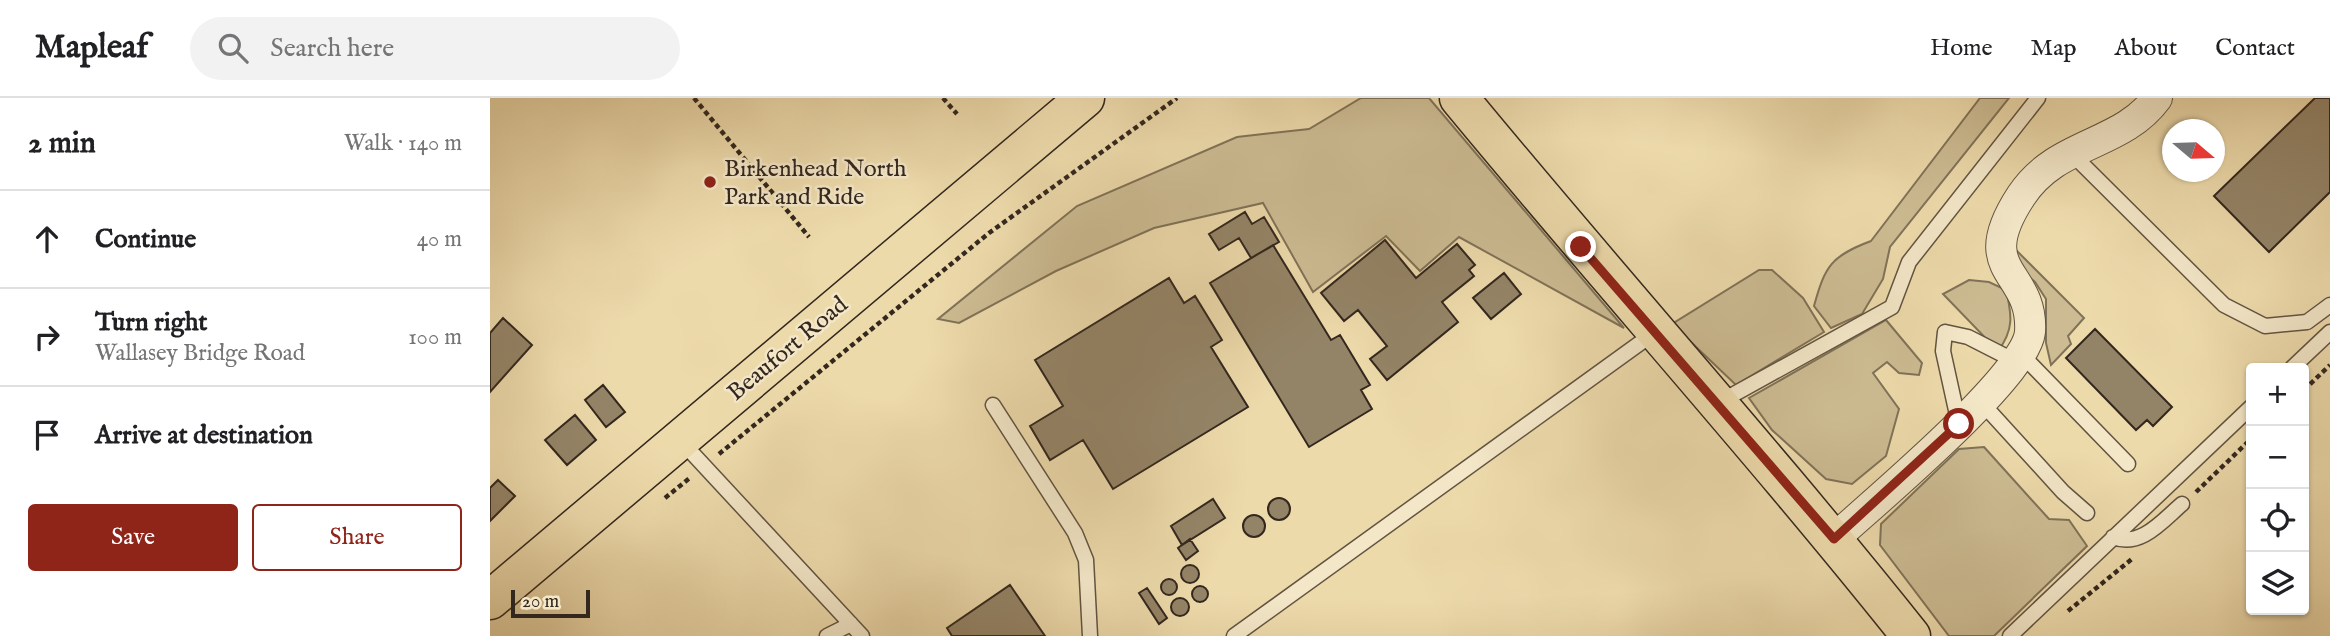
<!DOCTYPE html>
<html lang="en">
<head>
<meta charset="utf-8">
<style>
  body { margin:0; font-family:"IM FELL English",serif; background:#f2f2f2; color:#202124 }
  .controls { position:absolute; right:21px; bottom:21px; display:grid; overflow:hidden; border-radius:7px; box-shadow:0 2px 5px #0004 }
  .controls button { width:63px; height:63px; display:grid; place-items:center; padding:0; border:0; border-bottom:2px solid #e0e0e0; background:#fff; color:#202124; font:35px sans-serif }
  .compass { position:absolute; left:1672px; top:21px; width:63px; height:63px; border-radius:50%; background:#fff; box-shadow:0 2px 5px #0004; rotate:109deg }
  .scale { position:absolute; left:21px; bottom:18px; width:79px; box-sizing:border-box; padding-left:7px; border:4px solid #33271e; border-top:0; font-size:19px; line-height:24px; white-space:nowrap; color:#33271e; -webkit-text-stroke:5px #f3e7c8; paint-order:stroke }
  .stop { position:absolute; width:21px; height:21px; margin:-16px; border:5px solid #8f2418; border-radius:50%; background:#fff }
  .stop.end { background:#8f2418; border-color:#fff; box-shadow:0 2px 7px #0008 }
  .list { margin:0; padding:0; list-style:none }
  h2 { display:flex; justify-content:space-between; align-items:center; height:91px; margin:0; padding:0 28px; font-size:30px }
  h2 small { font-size:23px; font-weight:400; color:#757577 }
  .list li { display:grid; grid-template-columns:46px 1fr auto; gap:21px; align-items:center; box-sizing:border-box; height:98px; padding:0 28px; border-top:2px solid #e0e0e0 }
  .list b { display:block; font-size:26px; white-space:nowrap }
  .list p { margin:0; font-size:23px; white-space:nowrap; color:#757577 }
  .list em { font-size:23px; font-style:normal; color:#757577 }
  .actions { display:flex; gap:14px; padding:21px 28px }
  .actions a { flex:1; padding:16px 0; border:2px solid #8f2418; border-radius:7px; text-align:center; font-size:24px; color:#8f2418 }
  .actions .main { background:#8f2418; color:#fff }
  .icon { flex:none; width:38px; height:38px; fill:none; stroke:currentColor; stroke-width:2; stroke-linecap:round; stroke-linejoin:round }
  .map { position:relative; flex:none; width:1840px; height:538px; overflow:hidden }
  header { display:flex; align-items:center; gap:42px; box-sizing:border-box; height:98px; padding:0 35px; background:#fff; border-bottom:2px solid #e0e0e0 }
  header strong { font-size:33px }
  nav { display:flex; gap:38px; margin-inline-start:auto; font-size:24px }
  .search { width:490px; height:63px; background:#f2f2f2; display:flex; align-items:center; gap:18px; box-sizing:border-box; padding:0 24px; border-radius:38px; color:#757577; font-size:26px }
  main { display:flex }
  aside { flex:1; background:#fff }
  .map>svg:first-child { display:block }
  .green { fill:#cdbc93; stroke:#807258; stroke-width:2 }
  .building { fill:#948467; stroke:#33271e; stroke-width:2 }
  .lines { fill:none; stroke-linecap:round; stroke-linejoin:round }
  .lane-casing { stroke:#625441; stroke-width:17 }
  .street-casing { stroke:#625441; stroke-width:32 }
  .primary-casing { stroke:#33271e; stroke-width:41 }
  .path { stroke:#33271e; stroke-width:4.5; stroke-dasharray:5 3.5; stroke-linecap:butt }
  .lane { stroke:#f3e7c8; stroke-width:14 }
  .street { stroke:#f3e7c8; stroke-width:30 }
  .primary { stroke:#eddaab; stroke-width:38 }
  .route { stroke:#8f2418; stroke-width:9 }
  .poi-dot { fill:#8f2418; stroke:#f3e7c8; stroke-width:2.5 }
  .labels { text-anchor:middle; stroke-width:5; stroke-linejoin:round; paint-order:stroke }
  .poi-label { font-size:24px; fill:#33271e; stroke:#f3e7c8; text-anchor:start }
  .street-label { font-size:24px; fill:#33271e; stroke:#f3e7c8 }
</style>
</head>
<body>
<header>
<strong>Mapleaf</strong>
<div class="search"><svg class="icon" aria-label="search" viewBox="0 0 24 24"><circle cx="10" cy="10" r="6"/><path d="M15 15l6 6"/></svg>Search here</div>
<nav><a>Home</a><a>Map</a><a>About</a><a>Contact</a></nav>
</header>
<main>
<aside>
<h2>2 min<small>Walk · 140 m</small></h2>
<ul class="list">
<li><svg class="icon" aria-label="ahead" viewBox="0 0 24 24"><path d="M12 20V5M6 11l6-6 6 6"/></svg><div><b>Continue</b></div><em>40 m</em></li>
<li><svg class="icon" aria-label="right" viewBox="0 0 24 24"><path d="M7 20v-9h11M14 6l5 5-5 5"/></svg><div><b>Turn right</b><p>Wallasey Bridge Road</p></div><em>100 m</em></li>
<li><svg class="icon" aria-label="arrive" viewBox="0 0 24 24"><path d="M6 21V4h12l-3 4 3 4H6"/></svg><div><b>Arrive at destination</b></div></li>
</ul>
<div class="actions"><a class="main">Save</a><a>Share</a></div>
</aside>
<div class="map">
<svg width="1840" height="538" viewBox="0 0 1840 538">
  <rect width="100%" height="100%" fill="#eddaab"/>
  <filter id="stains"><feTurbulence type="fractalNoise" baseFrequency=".00286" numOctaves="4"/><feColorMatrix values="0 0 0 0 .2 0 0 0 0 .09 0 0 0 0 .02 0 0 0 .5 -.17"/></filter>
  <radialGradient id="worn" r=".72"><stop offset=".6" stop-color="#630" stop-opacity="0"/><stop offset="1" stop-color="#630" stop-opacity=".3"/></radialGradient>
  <path class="green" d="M871,0H939L1134,230L969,139L930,173L896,138L823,194L773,105L664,130L566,173L469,225L448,221L587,108L747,39L819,31Z
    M1490,0H1519L1400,149L1393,181L1372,216L1341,230L1324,208C1335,168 1341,158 1381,143Z
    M1523,149L1594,220L1578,238L1581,246L1561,267L1556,245V201L1545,184L1523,165Z
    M1269,172H1282L1313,200L1334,234L1246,287L1182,226Z
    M1479,182L1499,184L1516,192C1522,217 1524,232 1508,253L1453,196Z
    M1396,222L1432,265L1429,277L1409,275L1397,264L1383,275L1409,311L1396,358L1362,386L1336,381L1282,332L1259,300Z
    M1494,349L1559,421L1579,422L1597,448L1504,538H1459L1390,447L1391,426L1469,351Z"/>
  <path class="building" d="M1825,0H1840V94L1779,154L1724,98Z
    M755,114L762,126L774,119L789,144L761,160L749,140L729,152L719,136Z
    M895,142L926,180L967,146L985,167L979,172L984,178L952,204L968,224L897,282L880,261L897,248L868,212L854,223L831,195Z
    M783,147L841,242L850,237L880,287L871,292L882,311L819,349L720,185Z
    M1014,175L1031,196L1001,221L983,200Z
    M679,180L694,205L705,198L732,242L721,249L758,309L623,391L593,342L560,362L540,328L573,308L545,262Z
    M13,220L42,247L0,294V235Z
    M1605,231L1682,309L1663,328L1657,322L1646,332L1576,260Z
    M113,287L135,314L116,329L95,302Z
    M85,317L106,342L77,367L55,342Z
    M8,382L25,398L0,423V390Z
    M778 411a11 11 0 1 1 22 0a11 11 0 1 1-22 0Z
    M723,401L735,420L692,447L681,428Z
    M753 428a11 11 0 1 1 22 0a11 11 0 1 1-22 0Z
    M700,441L708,453L696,462L688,450Z
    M691 476a9 9 0 1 1 18 0a9 9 0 1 1-18 0Z
    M671 489a8 8 0 1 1 16 0a8 8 0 1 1-16 0Z
    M520,487L555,538H462L457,530Z
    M702 496a8 8 0 1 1 16 0a8 8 0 1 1-16 0Z
    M657,490L677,520L669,526L649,495Z
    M681 509a9 9 0 1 1 18 0a9 9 0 1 1-18 0Z"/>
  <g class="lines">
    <g class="lane-casing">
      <path id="lane" d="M1581,55L1734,207L1775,228L1817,224L1840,207
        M1533,258L1638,366
        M1802,270L1840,234
        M1491,304L1573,394L1597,415
        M1228,305L1402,209L1419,164L1548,0
        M503,307L585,435L596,462L600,538
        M1469,326L1453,253L1455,234L1478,239L1527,264
        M191,343L372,538
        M1623,439C1651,450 1672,423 1692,406
        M337,538L361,526
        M744,538L1164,235
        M1520,538L1761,309"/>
    </g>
    <g class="street-casing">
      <path id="street" d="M1344,441C1382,406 1536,278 1540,234C1544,171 1480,176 1531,98C1567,43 1631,49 1667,0"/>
    </g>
    <g class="primary-casing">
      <path id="primary" d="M969,0C1118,181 1275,355 1421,538
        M0,502L595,0"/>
    </g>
    <path class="path" d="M204,0L319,139
      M453,0L467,16
      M1814,292L1840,267
      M229,356L499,135L687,0
      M1706,394L1761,341
      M175,400L201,379
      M1578,513L1642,461"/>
    <use href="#lane" class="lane"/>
    <use href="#street" class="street"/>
    <use href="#primary" class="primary"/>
  </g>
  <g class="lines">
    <path class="route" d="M1091,149L1344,441L1469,326"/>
  </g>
  <circle class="poi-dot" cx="220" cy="84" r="7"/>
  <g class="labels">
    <g class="poi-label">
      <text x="234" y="78">Birkenhead North<tspan x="234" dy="28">Park and Ride</tspan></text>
    </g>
    <g class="street-label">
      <text transform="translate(297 250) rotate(-40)" y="8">Beaufort Road</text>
    </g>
  </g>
  <rect width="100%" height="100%" filter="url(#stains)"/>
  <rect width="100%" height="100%" fill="url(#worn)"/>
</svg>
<div class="controls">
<button>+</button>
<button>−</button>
<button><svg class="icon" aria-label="locate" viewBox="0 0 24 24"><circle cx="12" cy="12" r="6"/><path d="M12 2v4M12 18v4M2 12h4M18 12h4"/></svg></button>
<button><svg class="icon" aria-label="layers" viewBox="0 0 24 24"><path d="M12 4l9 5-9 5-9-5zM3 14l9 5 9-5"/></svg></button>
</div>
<svg class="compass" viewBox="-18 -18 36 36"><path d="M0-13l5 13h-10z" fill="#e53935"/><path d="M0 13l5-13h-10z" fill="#757577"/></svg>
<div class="scale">20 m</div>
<div class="stop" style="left:1469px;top:326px"></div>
<div class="stop end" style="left:1091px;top:149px"></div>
</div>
</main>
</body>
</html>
